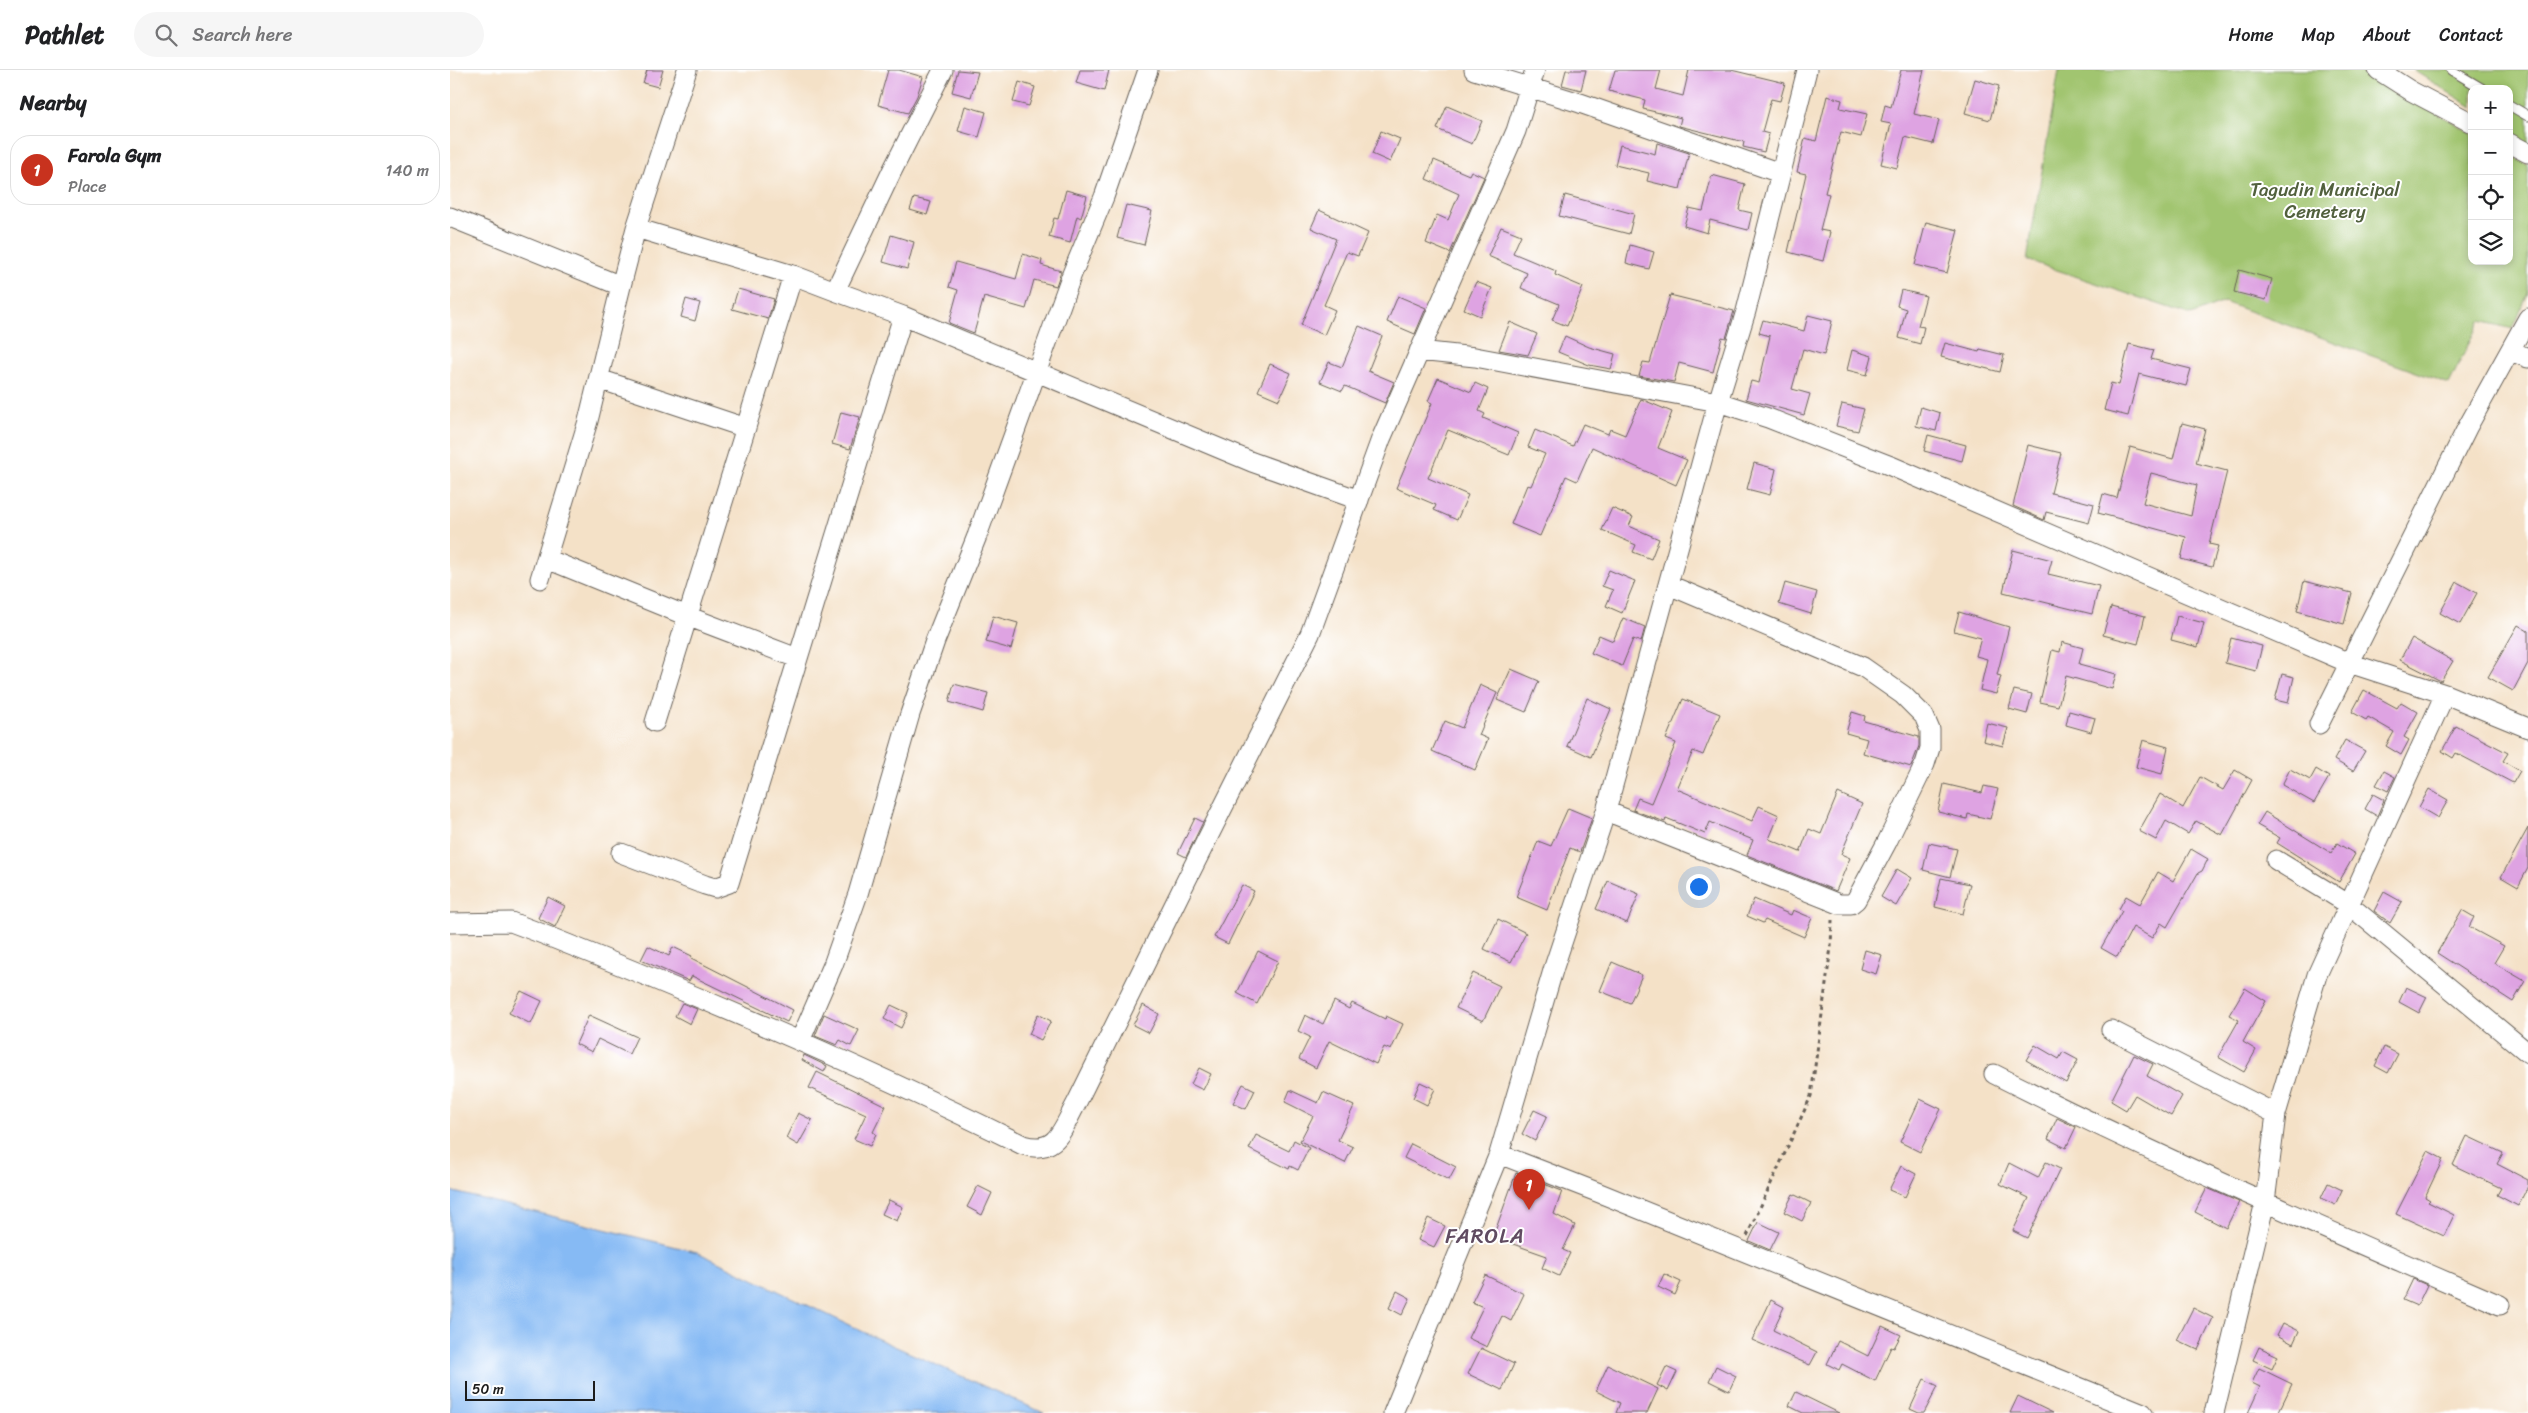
<!DOCTYPE html>
<html lang="en">
<head>
<meta charset="utf-8">
<style>
  body { margin:0; font-family:Sriracha,sans-serif; background:#f6f6f6; color:#202124 }
  .controls { position:absolute; right:15px; top:15px; display:grid; overflow:hidden; border-radius:10px; box-shadow:0 2px 8px #0003 }
  .controls button { width:45px; height:45px; display:grid; place-items:center; padding:0; border:0; border-bottom:1px solid #e0e0e0; background:#fff; color:#202124; font:25px sans-serif }
  .scale { position:absolute; left:15px; bottom:12px; width:130px; box-sizing:border-box; padding-left:5px; border:2px solid #1c1c1c; border-top:0; font-size:14px; line-height:18px; white-space:nowrap; color:#1c1c1c; -webkit-text-stroke:4px #fff; paint-order:stroke }
  .you { position:absolute; left:1248px; top:816px; width:18px; height:18px; margin:-12px; border:4px solid #fff; border-radius:50%; background:#1a73e8; box-shadow:0 0 0 8px #1a73e833 }
  .badge { display:grid; place-items:center; width:32px; height:32px; border-radius:50%; background:#c8321e; color:#fff; font-size:16px; font-weight:700 }
  .pin { position:absolute; translate:-50% -41px; filter:drop-shadow(0 1px 2px #0008) }
  .pin::after { content:''; position:absolute; top:26px; width:18px; height:15px; background:inherit; clip-path:polygon(0 0,100% 0,50% 100%) }
  .list { margin:0; padding:0; list-style:none }
  h2 { display:flex; justify-content:space-between; align-items:center; height:65px; margin:0; padding:0 20px; font-size:21px }
  h2 small { font-size:16px; font-weight:400; color:#757577 }
  .list li { display:grid; grid-template-columns:32px 1fr auto; gap:15px; align-items:center; box-sizing:border-box; height:70px; margin:0 10px 10px; padding:0 10px; border:1px solid #e0e0e0; border-radius:20px }
  .list b { display:block; font-size:19px; white-space:nowrap }
  .list p { margin:0; font-size:16px; white-space:nowrap; color:#757577 }
  .list em { font-size:16px; font-style:normal; color:#757577 }
  .icon { flex:none; width:28px; height:28px; fill:none; stroke:currentColor; stroke-width:2; stroke-linecap:round; stroke-linejoin:round }
  .map { position:relative; flex:none; width:2078px; height:1343px; overflow:hidden }
  header { display:flex; align-items:center; gap:30px; box-sizing:border-box; height:70px; padding:0 25px; background:#fff; border-bottom:1px solid #e0e0e0 }
  header strong { font-size:24px }
  nav { display:flex; gap:28px; margin-inline-start:auto; font-size:18px }
  .search { width:350px; height:45px; background:#f6f6f6; display:flex; align-items:center; gap:12px; box-sizing:border-box; padding:0 18px; border-radius:28px; color:#757577; font-size:19px }
  main { display:flex }
  aside { flex:1; background:#fff }
  .map>svg:first-child { display:block }
  .green { fill:#a1c56f; stroke:#5e7046 }
  .water { fill:#86baf4; stroke:#516b88 }
  .building { fill:#dea3e2; fill-rule:evenodd }
  .lines { fill:none; stroke-linecap:round; stroke-linejoin:round }
  .service-casing { stroke:#686158; stroke-width:11 }
  .minor-casing { stroke:#686158; stroke-width:21 }
  .path { stroke:#686158; stroke-width:3; stroke-dasharray:4 4; stroke-linecap:butt }
  .service { stroke:#fff; stroke-width:9 }
  .minor { stroke:#fff; stroke-width:19 }
  .labels { text-anchor:middle; stroke-width:4; stroke-linejoin:round; paint-order:stroke }
  .park-label { font-size:19px; fill:#51603d; stroke:#fff }
  .quarter-label { font-size:21px; letter-spacing:1px; fill:#604b61; stroke:#fff }
</style>
</head>
<body>
<header>
<strong>Pathlet</strong>
<div class="search"><svg class="icon" aria-label="search" viewBox="0 0 24 24"><circle cx="10" cy="10" r="6"/><path d="M15 15l6 6"/></svg>Search here</div>
<nav><a>Home</a><a>Map</a><a>About</a><a>Contact</a></nav>
</header>
<main>
<aside>
<h2>Nearby<small></small></h2>
<ul class="list">
<li><span class="badge">1</span><div><b>Farola Gym</b><p>Place</p></div><em>140 m</em></li>
</ul>
</aside>
<div class="map">
<svg width="2078" height="1343" viewBox="0 0 2078 1343">
  <rect width="100%" height="100%" fill="#fff"/>
  <filter id="ink" filterUnits="userSpaceOnUse"><feTurbulence type="fractalNoise" baseFrequency=".02" numOctaves="2"/><feDisplacementMap in="SourceGraphic" scale="10" xChannelSelector="R" yChannelSelector="G"/><feConvolveMatrix kernelMatrix="1 2 1 2 8 2 1 2 1" color-interpolation-filters="sRGB"/></filter>
  <filter id="wash" filterUnits="userSpaceOnUse"><feTurbulence type="fractalNoise" baseFrequency=".0096" numOctaves="4" result="noise"/><feDisplacementMap in="SourceGraphic" scale="20" xChannelSelector="R" yChannelSelector="G"/><feGaussianBlur stdDeviation="1.12" result="paint"/><feColorMatrix in="noise" values="0 0 0 0 0 0 0 0 0 0 0 0 0 0 0 0 0 1.4 0 .05"/><feComposite in="paint" operator="in"/></filter>
  <g filter="url(#wash)">
    <rect width="100%" height="100%" fill="#f4e1c7"/>
    <path class="green" d="M1609,0H1910L2022,63V191H2059V84L2078,95V223L2063,259L2030,251L1999,314L1774,232L1741,245L1577,190Z
      M1963,0H2078V73L2059,61V19H2022V37Z"/>
    <path class="water" d="M0,1121L247,1182L424,1267L594,1343H0Z"/>
    <g id="blocks">
      <path class="building" d="M197,0H213L208,17L193,13Z
        M438,0H449L473,7L467,26L458,43L428,35Z
        M508,0L528,2L521,27L502,22Z
        M630,0H659L654,21L626,13Z
        M1116,0H1136L1131,20L1112,15Z
        M1165,0H1211L1206,19L1233,26L1239,0H1281L1335,13L1330,31L1321,29L1312,62L1319,64L1314,82L1293,77L1294,72L1229,56L1231,48L1193,39L1195,30L1159,21Z
        M1451,0H1474L1464,44L1489,50L1483,74L1455,67L1447,98L1431,94L1441,54L1431,52L1435,35L1441,37Z
        M1525,9L1549,16L1540,50L1515,43Z
        M569,12L585,17L579,36L563,32Z
        M1377,26L1392,30L1390,38L1417,44L1411,67L1391,62L1375,123L1379,124L1370,160L1380,162L1373,191L1338,182L1356,104L1347,102L1355,68L1366,71Z
        M515,36L536,42L529,67L508,61Z
        M997,36L1032,51L1022,74L987,59Z
        M931,61L950,69L940,92L922,84Z
        M1207,73L1239,83L1230,119L1197,111L1199,103L1165,95L1170,75L1205,84Z
        M984,90L1019,105L1021,101L1034,107L1000,183L976,173L987,145L998,150L1009,124L976,109Z
        M1262,105L1295,114L1289,140L1302,143L1298,160L1260,150L1257,163L1234,156L1239,138L1253,141Z
        M616,120L637,126L631,148L627,146L620,173L599,167L604,148L608,149Z
        M1115,125L1184,144L1179,164L1109,146Z
        M464,128L481,132L477,145L460,140Z
        M676,135L702,141L694,175L667,168Z
        M869,140L918,163L908,186L897,182L874,235L885,240L874,265L851,255L886,169L861,158Z
        M1476,152L1508,160L1497,203L1465,195Z
        M1051,157L1071,165L1063,183L1106,201L1105,205L1133,217L1117,256L1102,250L1109,234L1071,218L1077,203L1038,186Z
        M441,165L464,172L457,199L433,192Z
        M1180,175L1204,182L1199,199L1176,193Z
        M573,184L592,190L591,195L611,201L606,216L584,210L576,239L534,227L524,263L499,253L508,220L499,217L506,192L566,209Z
        M1789,200L1822,209L1816,230L1784,222Z
        M1026,212L1042,218L1030,246L1014,239Z
        M288,219L324,229L318,249L282,239Z
        M1451,220L1476,226L1468,256L1474,257L1470,274L1449,268L1456,239L1447,236Z
        M1220,225L1284,241L1276,268L1272,267L1263,302L1229,293L1224,312L1189,306L1193,292L1200,293Z
        M948,226L976,238L965,264L937,252Z
        M236,229L250,233L245,251L231,247Z
        M1358,245L1382,251L1374,285L1353,279L1342,319L1360,324L1354,345L1296,329L1301,311L1309,313L1320,266L1309,263L1313,250L1354,261Z
        M1060,252L1087,264L1078,285L1049,280Z
        M909,256L932,266L918,301L944,312L935,333L895,316L892,321L870,312L879,292L892,297Z
        M1115,266L1139,277L1165,284L1161,299L1139,295L1108,282Z
        M1495,273L1529,282L1530,279L1554,285L1550,302L1491,287Z
        M1679,274L1704,280L1701,289L1741,299L1736,316L1689,304L1678,346L1654,340L1661,313L1669,315Z
        M1402,280L1422,286L1417,305L1397,300Z
        M820,294L841,303L829,330L808,321Z
        M988,308L1021,322L1025,313L1038,319L1029,341L1035,344L1033,348L1068,363L1059,385L998,360L978,408L1018,425L1007,450L984,440L986,435L946,418L982,333L978,331Z
        M1191,329L1222,342L1208,378L1237,390L1226,415L1142,377L1127,411L1116,406L1090,466L1061,454L1077,415L1081,416L1095,384L1078,377L1085,360L1123,376L1133,354L1158,364L1160,359L1175,365Z
        M1392,334L1414,339L1408,361L1386,356Z
        M1471,337L1490,343L1486,361L1466,356Z
        M391,342L410,347L400,379L382,374Z
        M1732,353L1755,359L1746,393L1777,401L1759,474L1768,476L1762,497L1731,489L1736,467L1648,443L1653,424L1667,428L1680,377L1723,389ZM1701,403L1747,415L1741,446L1693,433Z
        M1478,365L1516,375L1512,391L1474,381Z
        M1578,375L1611,383L1601,423L1644,434L1639,453L1596,442L1594,450L1563,436Z
        M1304,393L1326,399L1320,425L1297,419Z
        M1162,438L1183,447L1179,456L1209,469L1201,489L1183,482L1186,475L1152,460Z
        M1563,480L1602,490L1598,504L1649,516L1642,544L1553,522Z
        M1159,500L1185,511L1172,543L1156,536L1163,520L1152,516Z
        M1854,511L1902,523L1894,554L1847,541Z
        M2007,512L2027,523L2010,554L1990,543Z
        M1335,513L1367,522L1361,544L1329,534Z
        M1661,537L1695,546L1688,574L1653,565Z
        M1509,542L1559,557L1547,605L1551,606L1546,624L1530,620L1537,589L1526,586L1531,568L1504,561Z
        M543,546L568,553L561,579L536,572Z
        M1727,546L1754,553L1748,577L1721,570Z
        M1173,548L1195,557L1191,572L1183,569L1172,596L1141,583L1149,565L1163,571Z
        M2068,555L2078,561V593L2063,621L2038,607Z
        M1781,568L1812,576L1806,601L1775,593Z
        M1962,568L2003,591L1991,611L1950,590Z
        M1612,572L1633,578L1629,594L1666,604L1662,619L1616,606L1608,636L1590,632L1602,580L1610,582Z
        M1061,599L1089,611L1076,642L1047,630Z
        M1832,604L1844,607L1838,633L1825,630Z
        M504,614L538,623L533,642L499,632Z
        M1030,615L1047,623L1029,665L1038,669L1025,700L982,681L995,651L1012,658Z
        M1564,620L1582,624L1577,644L1559,639Z
        M1914,620L1947,638L1951,632L1968,642L1954,667L1959,670L1951,685L1936,676L1944,662L1918,647L1916,650L1902,642Z
        M1137,628L1161,639L1141,687L1117,676Z
        M1233,629L1270,644L1253,685L1243,681L1227,719L1302,751L1309,736L1329,745L1319,769L1350,782L1359,759L1371,764L1388,723L1412,734L1391,784L1400,788L1386,821L1297,785L1303,770L1260,752L1255,764L1216,748L1215,752L1183,740L1188,728L1201,733L1226,673L1216,669Z
        M1619,641L1645,648L1641,662L1616,655Z
        M1402,642L1415,646L1414,651L1469,667V676L1461,697L1413,683L1417,669L1396,663Z
        M1537,653L1558,658L1553,676L1533,671Z
        M2006,656L2058,683L2053,691L2070,701L2063,713L2006,683L2003,688L1992,681Z
        M1693,670L1718,677L1712,704L1686,697Z
        M1895,670L1915,681L1903,701L1884,690Z
        M1840,699L1860,710L1866,699L1879,707L1864,733L1832,715Z
        M1785,700L1802,710L1772,765L1746,751L1738,764L1716,751L1706,770L1689,761L1710,724L1733,738L1750,707L1773,720Z
        M1934,701L1945,707L1938,721L1926,715Z
        M1494,714L1532,723L1534,716L1548,719L1540,749L1518,744L1517,749L1488,742Z
        M1979,719L1998,730L1988,748L1969,737Z
        M1923,724L1934,730L1927,746L1915,739Z
        M1118,738L1142,748L1130,782L1120,778L1097,840L1066,827L1088,771L1101,776Z
        M1815,742L1881,783L1887,773L1905,784L1889,812L1827,773L1830,768L1807,755Z
        M745,748L753,752L736,787L728,783Z
        M2078,758V798L2068,817L2051,807Z
        M1479,773L1507,779L1500,807L1473,800Z
        M1741,779L1758,789L1752,801L1748,803L1717,857L1711,853L1702,868L1683,857L1667,887L1651,878L1672,841L1669,839L1676,826L1690,834L1708,802L1723,811Z
        M1447,799L1462,808L1446,836L1431,827Z
        M1491,808L1520,814L1513,844L1485,837Z
        M1158,811L1189,824L1177,853L1146,839Z
        M792,815L804,821L778,874L764,867Z
        M1934,822L1952,832L1940,853L1924,841Z
        M98,827L115,836L105,857L88,848Z
        M1304,829L1341,845L1343,840L1362,848L1354,867L1315,850L1313,853L1297,846Z
        M2012,840L2024,847L2019,857L2054,876L2044,893L2075,911L2063,932L1987,883Z
        M1048,849L1076,863L1061,892L1034,879Z
        M198,876L219,886L223,877L242,886L241,888L343,940L337,952L242,906L239,911L191,890Z
        M1415,880L1432,885L1426,904L1410,899Z
        M808,881L828,891L807,934L787,923Z
        M1162,892L1192,905L1180,933L1150,921Z
        M1023,903L1050,916L1033,951L1006,938Z
        M1956,917L1977,927L1969,943L1949,932Z
        M1795,918L1816,931L1793,972L1806,980L1794,1002L1768,987L1789,950L1779,945Z
        M71,921L92,931L81,954L59,943Z
        M884,931L899,939L902,933L935,949L936,946L953,954L941,980L934,977L926,994L879,971L866,998L849,989L860,967L848,961L855,945L873,954Z
        M232,933L247,939L240,954L225,946Z
        M441,935L458,943L451,958L434,949Z
        M693,935L709,944L699,963L683,955Z
        M374,944L409,960L401,976L390,970L387,975L365,966Z
        M588,944L601,951L591,970L579,964Z
        M139,945L187,967L179,984L148,969L142,982L126,974Z
        M1585,975L1609,989L1613,982L1628,990L1616,1013L1576,990Z
        M1934,977L1948,984L1938,1003L1925,996Z
        M354,985L377,996L374,1002L352,990Z
        M1684,985L1703,994L1697,1006L1732,1026L1721,1046L1685,1025L1676,1040L1661,1031Z
        M749,998L761,1004L753,1020L741,1014Z
        M367,1002L436,1036L423,1062L426,1064L420,1076L404,1069L416,1044L359,1018Z
        M970,1012L985,1019L977,1035L963,1028Z
        M793,1014L805,1020L796,1039L783,1033Z
        M840,1020L868,1033L873,1022L904,1036L888,1070L903,1077L895,1093L850,1071L863,1046L835,1032Z
        M1470,1029L1491,1039L1470,1082L1450,1072Z
        M1084,1040L1097,1046L1085,1071L1072,1064Z
        M348,1043L362,1050L348,1075L336,1068Z
        M1607,1048L1626,1057L1616,1078L1598,1069Z
        M806,1065L839,1081L844,1070L859,1078L848,1100L840,1096L839,1099L799,1079Z
        M2017,1066L2053,1083L2047,1094L2078,1110V1116L2068,1136L2047,1125L2051,1118L2003,1095Z
        M961,1074L1006,1097L999,1110L954,1088Z
        M1978,1081L1993,1089L1975,1127L1980,1130L1978,1132L2004,1145L1994,1166L1946,1144Z
        M1596,1092L1610,1099L1577,1168L1563,1161L1579,1128L1550,1114L1559,1093L1588,1108Z
        M1451,1096L1466,1104L1455,1127L1439,1120Z
        M1066,1103L1112,1121L1104,1144L1125,1155L1113,1180L1120,1183L1109,1206L1092,1198L1097,1186L1043,1167Z
        M1878,1113L1892,1120L1885,1135L1871,1128Z
        M528,1116L542,1123L532,1145L517,1137Z
        M1757,1118L1789,1132L1776,1158L1745,1142Z
        M1343,1124L1361,1133L1352,1151L1334,1142Z
        M439,1130L453,1137L447,1151L432,1144Z
        M978,1148L995,1156L984,1177L968,1170Z
        M1308,1152L1329,1162L1320,1180L1299,1171Z
        M1214,1204L1231,1212L1225,1225L1208,1217Z
        M1035,1205L1074,1224L1061,1251L1052,1246L1037,1277L1018,1268L1033,1237L1022,1232Z
        M1963,1209L1977,1215L1967,1236L1953,1230Z
        M947,1221L960,1228L952,1245L939,1238Z
        M1321,1230L1334,1237L1323,1260L1367,1282L1360,1295L1302,1270Z
        M1743,1238L1763,1248L1748,1280L1727,1270Z
        M1833,1253L1849,1261L1843,1274L1827,1265Z
        M1432,1256L1451,1265L1444,1278L1441,1277L1425,1311L1392,1294L1389,1300L1377,1294L1388,1271L1418,1286Z
        M1809,1277L1828,1286L1822,1299L1803,1290Z
        M1031,1278L1064,1294L1052,1320L1018,1304Z
        M1158,1295L1208,1319L1197,1343H1166L1170,1333L1146,1321Z
        M1266,1296L1286,1306L1279,1321L1259,1311Z
        M1216,1297L1227,1302L1218,1321L1207,1315Z
        M1809,1298L1842,1314L1828,1343H1798L1810,1317L1802,1313Z
        M1474,1309L1488,1316L1474,1343H1469L1460,1339Z
        M1346,1322L1389,1343H1353L1339,1336Z
        M1568,1326L1603,1343H1560Z"/>
    </g>
  </g>
  <g filter="url(#ink)">
    <use href="#blocks" fill-opacity="0" stroke="#686158" stroke-width="1"/>
    <g class="lines">
      <g class="service-casing">
        <path id="service" d="M2001,0L2033,19
          M2059,35L2078,46"/>
      </g>
      <g class="minor-casing">
        <path id="minor" d="M1024,0L1130,33L1330,103
          M1928,0L1961,21L2022,53
          M2059,73L2078,83
          M0,147L171,216L186,158L237,0
          M186,158L343,205L385,221L453,246L802,392L909,430
          M385,221L442,101L493,0
          M969,281L1025,287L1268,332L1318,348L1441,396L1899,593L1995,624L2078,658
          M2061,281L2078,288
          M149,309L296,358
          M97,489L237,546L347,588
          M90,509L138,351L171,216
          M205,652L343,205
          M1869,654L2017,358L2078,248
          M1156,741L1389,834H1401L1406,830L1437,772L1475,694L1480,678V660L1474,646L1453,625L1413,597L1219,515
          M171,783L255,815L265,818L279,813L453,246
          M1826,790L1898,834L2078,983
          M0,853L61,852L90,863C254,928 415,997 573,1075C607,1085 612,1059 626,1034L737,809L860,564L931,369L1066,61L1085,0
          M1661,960L1826,1044L1867,905L1995,624
          M350,971L383,895L408,824L460,644L485,571L527,466L622,204L654,127L698,0
          M1544,1004C1710,1088 1880,1161 2050,1235
          M1049,1084L1147,1122L1693,1343
          M943,1343L1049,1084L1104,897L1156,741L1268,332L1296,241L1357,0
          M1764,1343L1815,1132L1826,1044"/>
      </g>
      <path class="path" d="M1297,1166L1361,1026L1381,877L1382,850"/>
      <use href="#service" class="service"/>
      <use href="#minor" class="minor"/>
    </g>
  </g>
  <g class="labels">
    <g class="park-label">
      <text x="1875" y="126">Tagudin Municipal<tspan x="1875" dy="22">Cemetery</tspan></text>
    </g>
    <g class="quarter-label">
      <text x="1035" y="1173">FAROLA</text>
    </g>
  </g>
</svg>
<div class="controls">
<button>+</button>
<button>−</button>
<button><svg class="icon" aria-label="locate" viewBox="0 0 24 24"><circle cx="12" cy="12" r="6"/><path d="M12 2v4M12 18v4M2 12h4M18 12h4"/></svg></button>
<button><svg class="icon" aria-label="layers" viewBox="0 0 24 24"><path d="M12 4l9 5-9 5-9-5zM3 14l9 5 9-5"/></svg></button>
</div>
<div class="scale">50 m</div>
<div class="you"></div>
<div class="pin badge" style="left:1079px;top:1140px">1</div>
</div>
</main>
</body>
</html>
